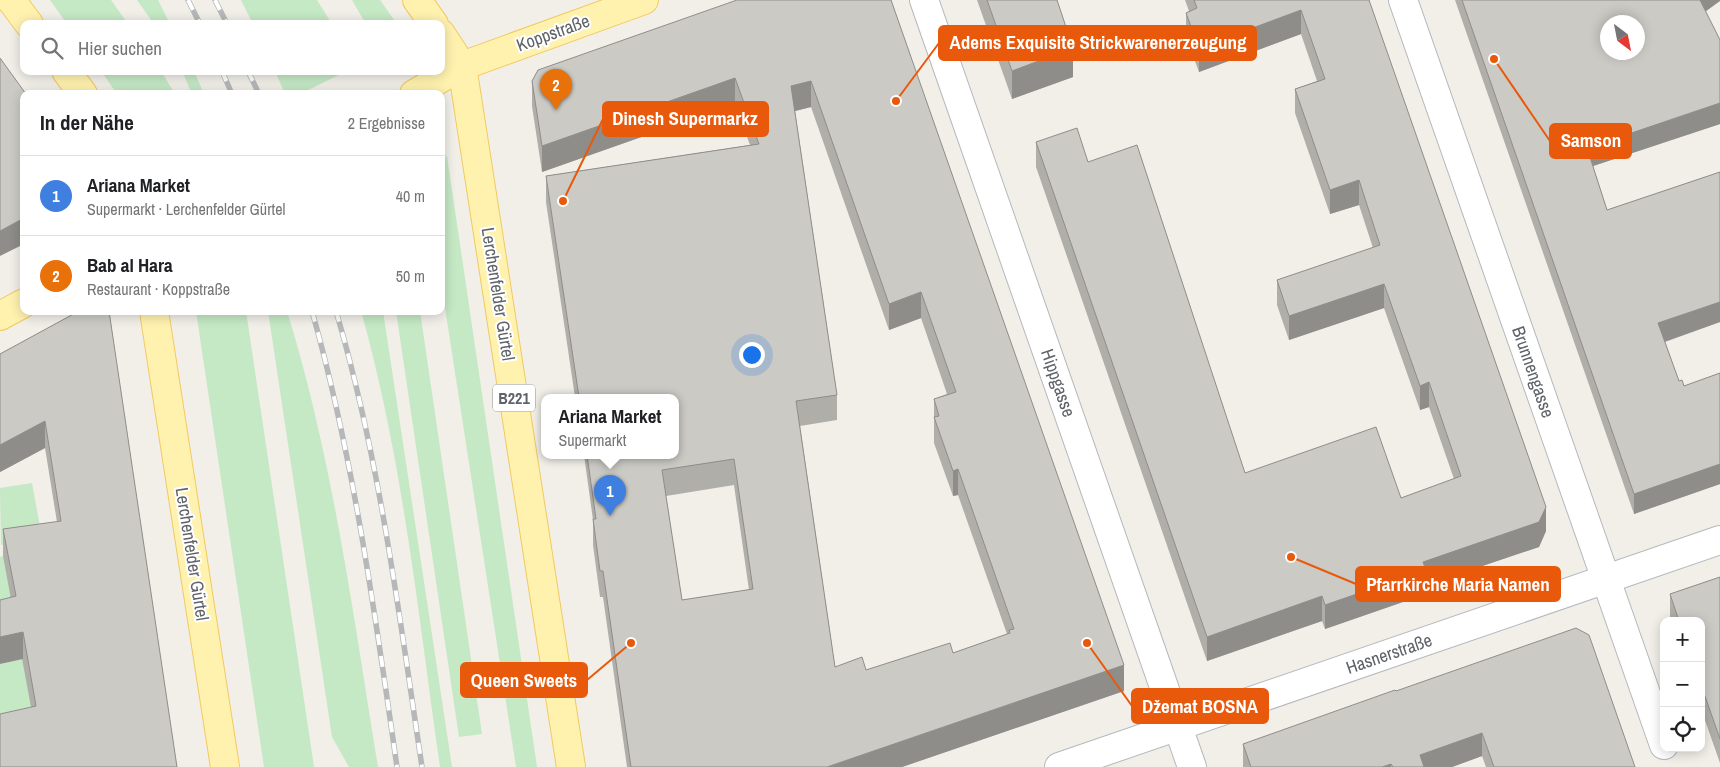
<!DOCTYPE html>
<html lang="de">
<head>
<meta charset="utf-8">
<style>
  body { margin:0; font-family:"Archivo Narrow",sans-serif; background:#f2f2f2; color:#202124 }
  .controls { position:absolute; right:15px; bottom:15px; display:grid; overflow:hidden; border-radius:10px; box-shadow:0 2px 12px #0003 }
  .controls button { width:45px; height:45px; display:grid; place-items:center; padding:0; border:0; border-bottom:1px solid #e0e0e0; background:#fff; color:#202124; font:25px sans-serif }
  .compass { position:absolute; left:1600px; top:15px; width:45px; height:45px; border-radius:50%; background:#fff; box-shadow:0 2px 12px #0003; rotate:148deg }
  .you { position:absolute; left:751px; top:354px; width:18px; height:18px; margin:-12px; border:4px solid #fff; border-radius:50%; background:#1a73e8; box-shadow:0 0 0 8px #1a73e833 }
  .badge { display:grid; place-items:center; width:32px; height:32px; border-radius:50%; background:#7c3aed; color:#fff; font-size:16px; font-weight:700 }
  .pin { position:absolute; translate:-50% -41px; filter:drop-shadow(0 1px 2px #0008) }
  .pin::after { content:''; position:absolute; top:26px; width:18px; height:15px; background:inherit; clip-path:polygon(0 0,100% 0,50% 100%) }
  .popup { position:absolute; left:541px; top:394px; width:138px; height:65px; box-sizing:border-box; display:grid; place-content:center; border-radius:10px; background:#fff; filter:drop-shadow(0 1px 4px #0005); font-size:16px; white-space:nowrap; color:#757577 }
  .popup b { font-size:19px; color:#202124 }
  .popup::after { content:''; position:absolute; left:50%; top:100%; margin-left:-10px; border:10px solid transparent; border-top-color:#fff }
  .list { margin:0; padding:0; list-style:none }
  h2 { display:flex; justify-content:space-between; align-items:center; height:65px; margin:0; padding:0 20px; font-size:21px }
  h2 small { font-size:16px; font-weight:400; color:#757577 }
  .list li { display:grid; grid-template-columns:32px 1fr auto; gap:15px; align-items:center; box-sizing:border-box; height:80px; padding:0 20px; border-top:1px solid #e0e0e0 }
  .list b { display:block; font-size:19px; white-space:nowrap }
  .list p { margin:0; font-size:16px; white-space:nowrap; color:#757577 }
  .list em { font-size:16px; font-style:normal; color:#757577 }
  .icon { flex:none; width:28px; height:28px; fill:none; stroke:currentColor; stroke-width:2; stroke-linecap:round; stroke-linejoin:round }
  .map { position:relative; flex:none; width:1720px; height:767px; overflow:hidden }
  .search { position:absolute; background:#fff; box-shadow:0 2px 12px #0003; left:20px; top:20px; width:425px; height:55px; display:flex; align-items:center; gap:12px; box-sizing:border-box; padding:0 18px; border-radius:10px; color:#757577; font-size:19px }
  .panel { position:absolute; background:#fff; box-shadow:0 2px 12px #0003; left:20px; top:90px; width:425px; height:225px; border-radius:10px }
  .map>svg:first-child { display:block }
  .green { fill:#c5e8c5 }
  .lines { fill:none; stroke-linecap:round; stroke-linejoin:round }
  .minor-casing { stroke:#b5b8bc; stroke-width:30 }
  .major-casing { stroke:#f2c960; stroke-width:30 }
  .minor { stroke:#fff; stroke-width:28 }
  .major { stroke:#fff2af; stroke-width:28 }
  .rail-casing { stroke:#b6b7b8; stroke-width:5.5 }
  .rail { stroke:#fff; stroke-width:4; stroke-dasharray:11; stroke-linecap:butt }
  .wall { fill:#afaea9; fill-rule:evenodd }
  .shaded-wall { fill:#8f8d8a }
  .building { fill:#cccac5; stroke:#8f8d8a; fill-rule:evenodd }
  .labels { text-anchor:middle; stroke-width:4; stroke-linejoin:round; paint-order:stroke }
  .shield { fill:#fff; stroke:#8f9295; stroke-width:1 }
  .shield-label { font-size:16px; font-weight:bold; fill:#5f6368 }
  .street-label { font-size:18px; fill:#5f6368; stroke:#fff }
  .leader { fill:none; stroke:#e8590c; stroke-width:2 }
  .callout-dot { fill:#e8590c; stroke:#fff; stroke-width:2 }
  .callout { fill:#e8590c; stroke:#e8590c; stroke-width:2 }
  .callout-label { font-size:19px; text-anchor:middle; font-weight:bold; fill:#fff }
</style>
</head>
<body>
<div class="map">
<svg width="1720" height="767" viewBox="0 0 1720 767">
  <rect width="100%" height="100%" fill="#f1efe8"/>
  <path class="green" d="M50,0H111L128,24H67Z
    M137,0H158L170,24H154Z
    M241,0H317L332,24H253Z
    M352,0H380L397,24H366Z
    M101,71H161L175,94H117Z
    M182,71H194L204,94H192Z
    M275,71H347L300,94H285Z
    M447,156L537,767H516L441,282V159Z
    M196,311H246L314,767H264Z
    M268,311H287C333,460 353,614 378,767H349L332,737Z
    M361,311H383L452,767H440C418,614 403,460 361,311Z
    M396,311H420L482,734L459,737Z
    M32,483L42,538L1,545L0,488Z
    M3,556L75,582L36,733L0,741V664L22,659L0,627V557Z"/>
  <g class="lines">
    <g class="minor-casing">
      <path id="minor" d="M924,0L1192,767
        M1403,0L1664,745
        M1059,767L1720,540"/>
    </g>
    <g class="major-casing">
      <path id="major" d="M11,0L29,24
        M417,0L434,24
        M441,34L462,66L571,767
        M66,71L83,94
        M414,94L462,66L644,0
        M154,311L225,767
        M0,316L24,303"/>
    </g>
    <use href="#minor" class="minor"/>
    <use href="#major" class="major"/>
    <g class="rail-casing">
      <path id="rail" d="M188,0L200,24
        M215,0L227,24
        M222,71L232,94
        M248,71L259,94
        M312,311C354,460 375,614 397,767
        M336,311C380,460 399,614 422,767"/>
    </g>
    <use href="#rail" class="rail"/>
  </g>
  <path class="wall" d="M891,0L1124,691L902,767H627L603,597H600L593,545V520L584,455H675V397H575L546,202V176L750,145L735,104L542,172L532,106V81ZM811,107L889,330L921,318L947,394L934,399V443L953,496L958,495L1007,634L953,653L866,670L835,667L800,426L837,420V395L795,111ZM734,485L749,590L682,600L666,496Z
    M977,0H1057L1073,77L1012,99Z
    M1185,0H1369L1546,531L1539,547L1426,585V594L1325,629L1322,621L1207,661L1036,167V142L1088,162L1245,473L1401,498L1454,479L1429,407L1420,410L1384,308L1289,340L1277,305V280L1373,248L1359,205L1330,214L1295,113V89L1317,81L1301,34L1199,72L1186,37V13L1189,11Z
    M1455,0H1720L1705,11L1720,40V124L1593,166L1607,210L1720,172V322L1665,342L1679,381L1684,386L1720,373V484L1634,514Z
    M79,311L177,767L31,707L3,556V529L57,522L45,448L0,472V354Z
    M1720,577V763L1701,709V621H1671L1670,618V594Z
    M1396,691L1635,767H1486L1482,756L1452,767H1243V744Z"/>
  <path class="shaded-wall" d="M1698,0H1720V1L1698,17Z
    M1301,10V34L1199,72V48Z
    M1073,48V77L1012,99V71Z
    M735,78V104L542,172V146Z
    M811,81V107L791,112V86Z
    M1720,103V124L1587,168V148Z
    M1359,180V205L1330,214V190Z
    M24,218V244L0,256V231Z
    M1384,284V308L1289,340V316Z
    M921,292V318L889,330V304Z
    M1720,302V322L1658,344V323Z
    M1429,382V407L1420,410V386Z
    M45,421V448L0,472V445Z
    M1720,464V484L1634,514V494Z
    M958,469V495L953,496V471Z
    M1546,507V531L1539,547L1426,585V594L1325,629V605Z
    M1322,596V621L1207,661V637Z
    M23,632V659L0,664V637Z
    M1124,665V691L902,767H827Z
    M1482,733V756L1452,767H1420V755Z
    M1391,764V767H1382Z"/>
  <path class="building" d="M737,0H891L1124,665L827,767H631L603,571H600L593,519H596L587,455H675V397H579L546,176L759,144L735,78L542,146L532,81L538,70ZM811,81L889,304L921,292L956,392L934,399L939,416L934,417L953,471L958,469L1014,629L1009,630L1010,633L953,653L950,643L866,670L862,657L835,667L796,401L837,395L791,86ZM734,459L753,589L682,600L662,470Z
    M987,0H1057L1073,48L1012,71Z
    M1194,0H1369L1546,507L1539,522L1423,562L1426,570L1325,605L1322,596L1207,637L1036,142L1077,128L1088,162L1137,145L1245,473L1376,427L1401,498L1461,476L1429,382L1420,386L1384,284L1289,316L1277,280L1380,245L1359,180L1330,190L1295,89L1325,79L1301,10L1199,48L1186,13L1197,8Z
    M1462,0H1700L1720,40V103L1587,148L1607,210L1720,172V302L1658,323L1679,381L1682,380L1684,386L1720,373V464L1634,494ZM1608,22H1638V52H1608Z
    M0,58L26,94H24V218L0,231Z
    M79,311H109L177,767H0V714L36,706L23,632L0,637V600L16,596L3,529L61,521L45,421L0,445V354Z
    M1720,577V739L1701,685V621H1679L1670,594Z
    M1576,628L1589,635L1635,767H1494L1482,733L1420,755L1424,767H1393L1391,764L1382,767H1251L1243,744L1395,690L1396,691Z"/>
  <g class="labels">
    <rect class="shield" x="493" y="384.5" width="42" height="27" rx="4"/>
    <g class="shield-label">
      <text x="514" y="404">B221</text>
    </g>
    <g class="street-label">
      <text transform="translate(553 33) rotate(-20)" y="6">Koppstraße</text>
      <text transform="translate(498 294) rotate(81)" y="6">Lerchenfelder Gürtel</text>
      <text transform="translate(1533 372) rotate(71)" y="6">Brunnengasse</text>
      <text transform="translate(1058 383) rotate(71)" y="6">Hippgasse</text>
      <text transform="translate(192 554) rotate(81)" y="6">Lerchenfelder Gürtel</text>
      <text transform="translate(1389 654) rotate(-19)" y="6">Hasnerstraße</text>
    </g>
  </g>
  <path class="leader" d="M896 101L939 43M563 201L603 119M1494 59L1550 141M1291 557L1356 584M631 643L587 680M1087 643L1132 706"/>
  <g class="callout-dot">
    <circle cx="896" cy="101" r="5"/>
    <circle cx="563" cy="201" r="5"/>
    <circle cx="1494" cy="59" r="5"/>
    <circle cx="1291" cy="557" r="5"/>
    <circle cx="631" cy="643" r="5"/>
    <circle cx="1087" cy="643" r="5"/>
  </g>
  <g class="callout">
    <rect x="939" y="26" width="317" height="34" rx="5"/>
    <rect x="603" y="102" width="165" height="34" rx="5"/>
    <rect x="1550" y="124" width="81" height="34" rx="5"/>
    <rect x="1356" y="567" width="204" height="34" rx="5"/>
    <rect x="461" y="663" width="126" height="34" rx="5"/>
    <rect x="1132" y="689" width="136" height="34" rx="5"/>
  </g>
  <g class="callout-label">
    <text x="1098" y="49">Adems Exquisite Strickwarenerzeugung</text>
    <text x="685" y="125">Dinesh Supermarkz</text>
    <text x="1591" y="147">Samson</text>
    <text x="1458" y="591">Pfarrkirche Maria Namen</text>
    <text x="524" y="687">Queen Sweets</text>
    <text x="1200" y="713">Džemat BOSNA</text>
  </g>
</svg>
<div class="controls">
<button>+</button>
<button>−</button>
<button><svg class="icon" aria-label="locate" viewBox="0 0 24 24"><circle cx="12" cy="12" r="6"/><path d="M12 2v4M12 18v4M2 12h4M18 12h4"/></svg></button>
</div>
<svg class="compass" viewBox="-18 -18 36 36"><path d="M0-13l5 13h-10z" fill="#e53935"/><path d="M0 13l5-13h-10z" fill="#757577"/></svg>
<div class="you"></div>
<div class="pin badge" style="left:610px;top:516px;background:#3f7fe0">1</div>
<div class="popup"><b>Ariana Market</b>Supermarkt</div>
<div class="pin badge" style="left:556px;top:110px;background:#e8710a">2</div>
<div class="search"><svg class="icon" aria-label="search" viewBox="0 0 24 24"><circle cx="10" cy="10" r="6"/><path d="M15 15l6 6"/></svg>Hier suchen</div>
<section class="panel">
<h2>In der Nähe<small>2 Ergebnisse</small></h2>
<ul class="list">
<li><span class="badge" style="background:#3f7fe0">1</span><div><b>Ariana Market</b><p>Supermarkt · Lerchenfelder Gürtel</p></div><em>40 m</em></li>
<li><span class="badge" style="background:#e8710a">2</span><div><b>Bab al Hara</b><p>Restaurant · Koppstraße</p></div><em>50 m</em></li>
</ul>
</section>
</div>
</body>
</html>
